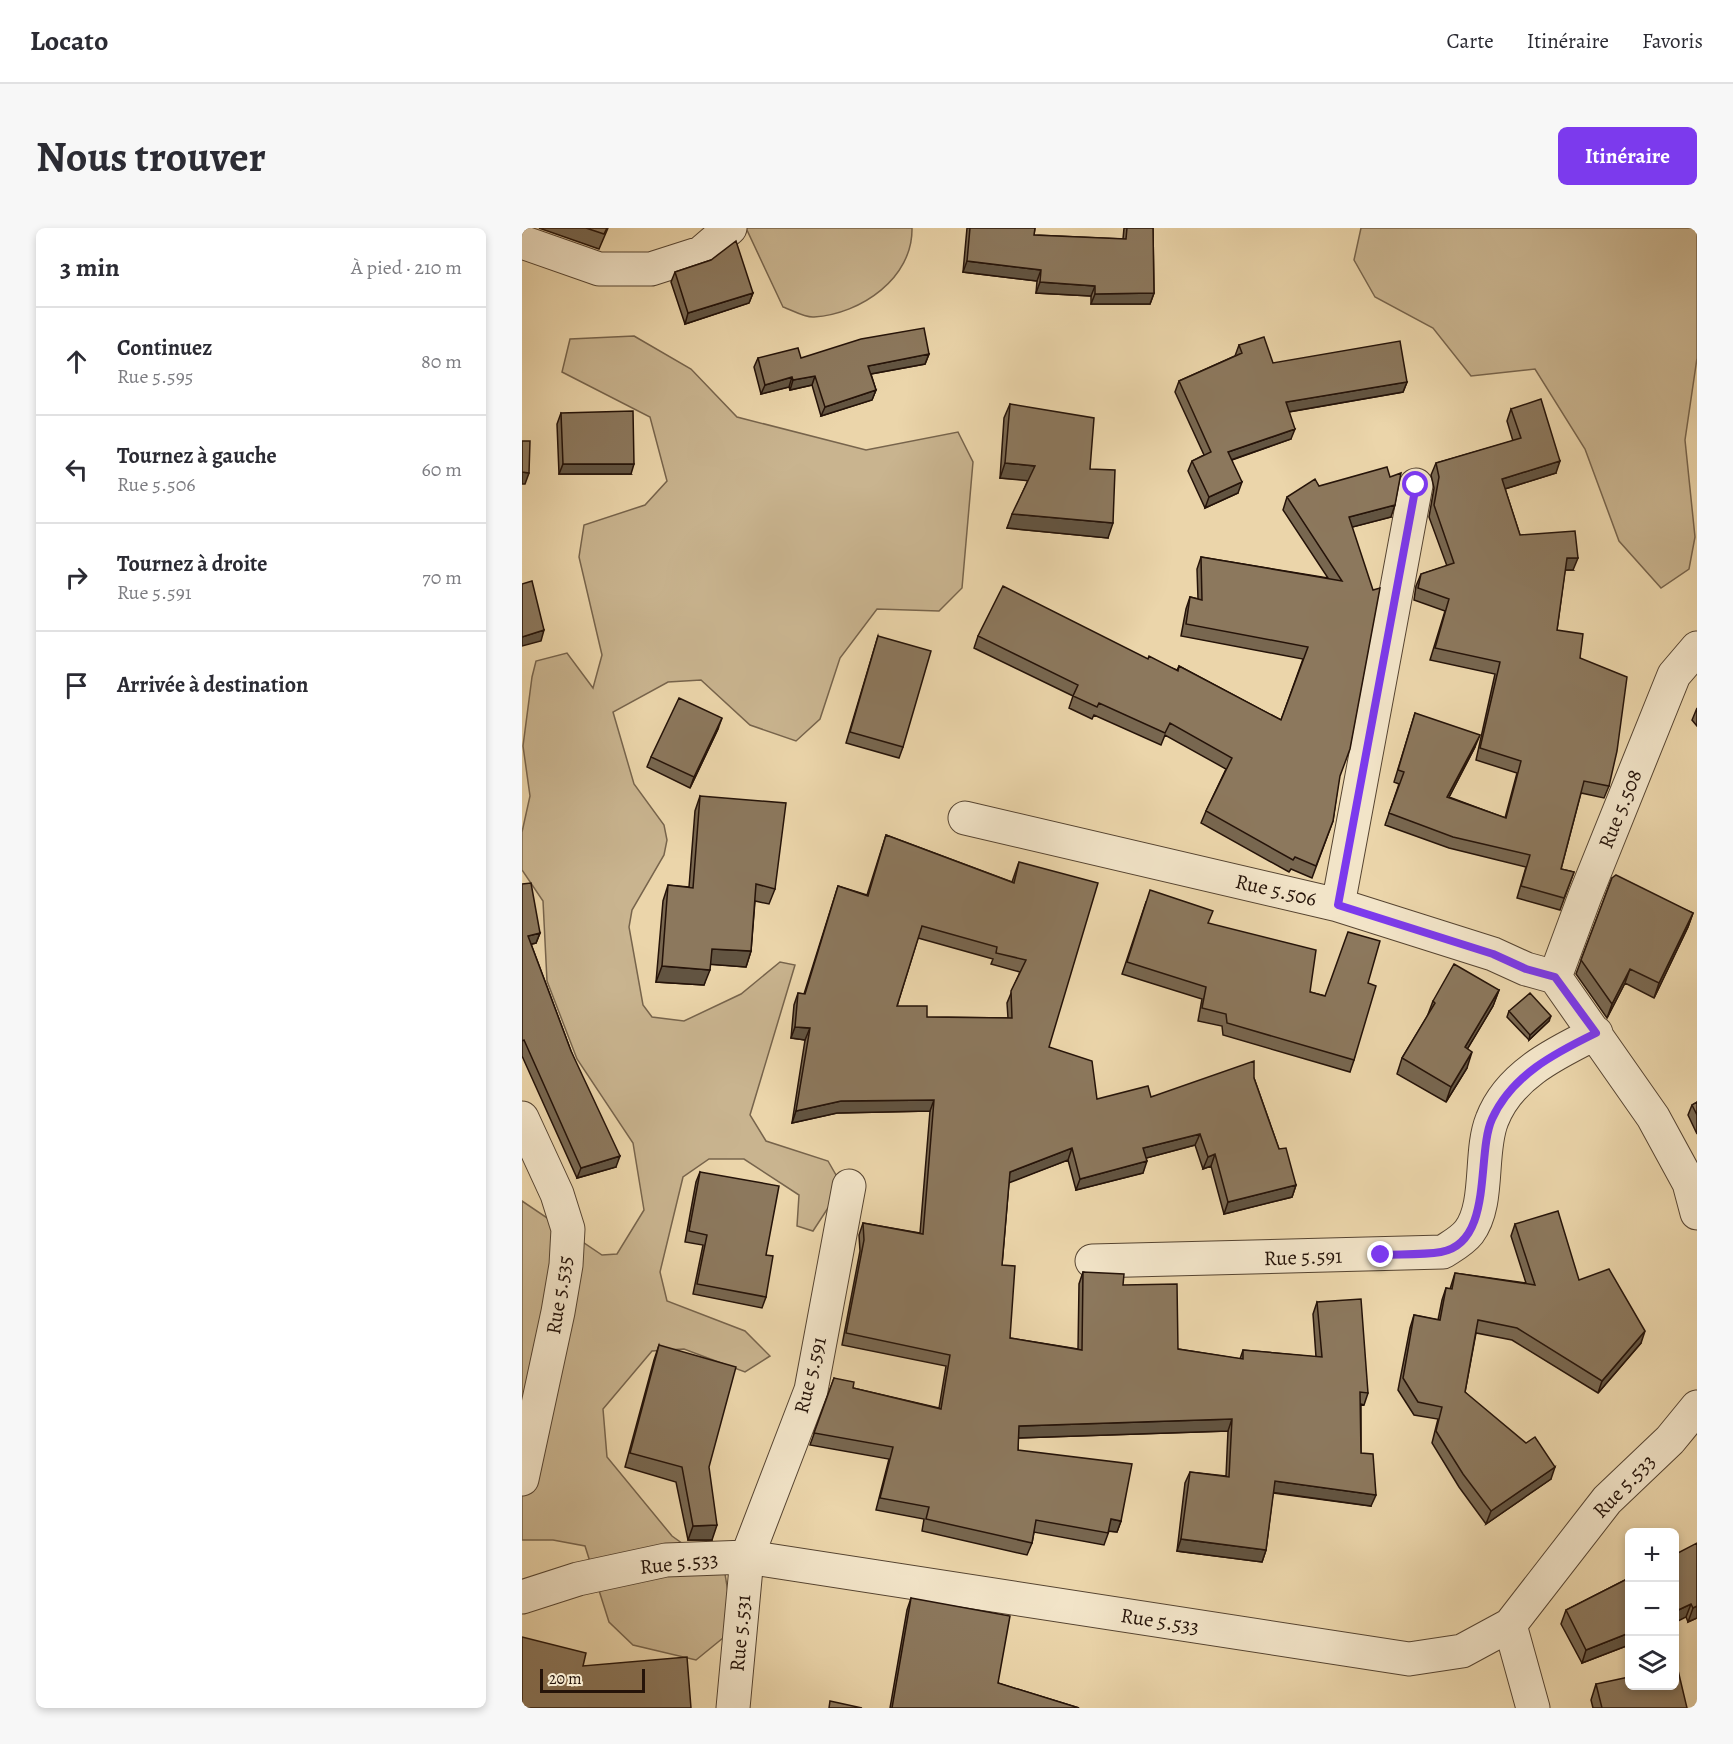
<!DOCTYPE html>
<html lang="fr">
<head>
<meta charset="utf-8">
<style>
  body { margin:0; font-family:Alegreya,serif; background:#f7f7f7; color:#2b2b33 }
  .controls { position:absolute; right:18px; bottom:18px; display:grid; overflow:hidden; border-radius:9px; box-shadow:0 3px 9px #0003 }
  .controls button { width:54px; height:54px; display:grid; place-items:center; padding:0; border:0; border-bottom:2px solid #e1e1e2; background:#fff; color:#2b2b33; font:30px sans-serif }
  .scale { position:absolute; left:18px; bottom:15px; width:105px; box-sizing:border-box; padding-left:6px; border:3px solid #251309; border-top:0; font-size:16px; line-height:21px; white-space:nowrap; color:#251309; -webkit-text-stroke:4px #f2e4c8; paint-order:stroke }
  .stop { position:absolute; width:18px; height:18px; margin:-14px; border:4px solid #7c3aed; border-radius:50%; background:#fff }
  .stop.end { background:#7c3aed; border-color:#fff; box-shadow:0 2px 6px #0008 }
  .list { margin:0; padding:0; list-style:none }
  h2 { display:flex; justify-content:space-between; align-items:center; height:78px; margin:0; padding:0 24px; font-size:26px }
  h2 small { font-size:20px; font-weight:400; color:#7c7c81 }
  .list li { display:grid; grid-template-columns:39px 1fr auto; gap:18px; align-items:center; box-sizing:border-box; height:108px; padding:0 24px; border-top:2px solid #e1e1e2 }
  .list b { display:block; font-size:22px; white-space:nowrap }
  .list p { margin:0; font-size:20px; white-space:nowrap; color:#7c7c81 }
  .list em { font-size:20px; font-style:normal; color:#7c7c81 }
  .icon { flex:none; width:33px; height:33px; fill:none; stroke:currentColor; stroke-width:2; stroke-linecap:round; stroke-linejoin:round }
  .map { position:relative; flex:none; width:1175px; height:1480px; overflow:hidden; border-radius:9px }
  header { display:flex; align-items:center; gap:36px; box-sizing:border-box; height:84px; padding:0 30px; background:#fff; border-bottom:2px solid #e1e1e2 }
  header strong { font-size:28px }
  nav { display:flex; gap:33px; margin-inline-start:auto; font-size:21px }
  .intro { display:flex; align-items:center; justify-content:space-between; box-sizing:border-box; height:144px; padding:0 36px }
  h1 { margin:0; font-size:42px }
  .button { padding:15px 27px; border-radius:9px; background:#7c3aed; color:#fff; font-size:21px; font-weight:700 }
  main { display:flex; gap:36px; padding:0 36px }
  aside { flex:1; background:#fff; border-radius:9px; box-shadow:0 3px 9px #0003 }
  .map>svg:first-child { display:block }
  .green { fill:#c9b48f; stroke:#77644c; stroke-width:1.5 }
  .lines { fill:none; stroke-linecap:round; stroke-linejoin:round }
  .minor-casing { stroke:#564431; stroke-width:35 }
  .minor { stroke:#f2e4c8; stroke-width:33 }
  .wall { fill:#786750; stroke:#251309; stroke-width:1.5; fill-rule:evenodd }
  .shaded-wall { fill:#625441; stroke:#251309; stroke-width:1.5 }
  .building { fill:#8c785d; stroke:#251309; stroke-width:1.5; fill-rule:evenodd }
  .route { stroke:#7c3aed; stroke-width:8 }
  .labels { text-anchor:middle; stroke-width:5; stroke-linejoin:round; paint-order:stroke }
  .street-label { font-size:21px; fill:#251309; stroke:#f2e4c8 }
</style>
</head>
<body>
<header>
<strong>Locato</strong>
<nav><a>Carte</a><a>Itinéraire</a><a>Favoris</a></nav>
</header>
<div class="intro"><h1>Nous trouver</h1><a class="button">Itinéraire</a></div>
<main>
<aside>
<h2>3 min<small>À pied · 210 m</small></h2>
<ul class="list">
<li><svg class="icon" aria-label="ahead" viewBox="0 0 24 24"><path d="M12 20V5M6 11l6-6 6 6"/></svg><div><b>Continuez</b><p>Rue 5.595</p></div><em>80 m</em></li>
<li><svg class="icon" aria-label="left" viewBox="0 0 24 24"><path d="M17 20v-9H6M10 6l-5 5 5 5"/></svg><div><b>Tournez à gauche</b><p>Rue 5.506</p></div><em>60 m</em></li>
<li><svg class="icon" aria-label="right" viewBox="0 0 24 24"><path d="M7 20v-9h11M14 6l5 5-5 5"/></svg><div><b>Tournez à droite</b><p>Rue 5.591</p></div><em>70 m</em></li>
<li><svg class="icon" aria-label="arrive" viewBox="0 0 24 24"><path d="M6 21V4h12l-3 4 3 4H6"/></svg><div><b>Arrivée à destination</b></div></li>
</ul>
</aside>
<div class="map">
<svg width="1175" height="1480" viewBox="0 0 1175 1480">
  <rect width="100%" height="100%" fill="#ebd5aa"/>
  <filter id="stains"><feTurbulence type="fractalNoise" baseFrequency=".00333" numOctaves="4"/><feColorMatrix values="0 0 0 0 .2 0 0 0 0 .09 0 0 0 0 .02 0 0 0 .5 -.17"/></filter>
  <radialGradient id="worn" r=".72"><stop offset=".6" stop-color="#630" stop-opacity="0"/><stop offset="1" stop-color="#630" stop-opacity=".3"/></radialGradient>
  <path class="green" d="M224,0H390C391,50 339,86 292,89C283,90 270,82 261,79Z
    M839,0H1175V130L1163,212L1173,309L1167,341L1139,360L1097,313L1063,221L1013,141L949,148L911,100L853,69L832,32Z
    M112,108L169,141L215,189L344,222L436,204L451,234L440,360L417,383L355,381L318,430L298,491L274,513L228,497L179,452L146,454L91,484L112,556L142,597L145,612L142,627L110,682L107,699L121,777L130,789L162,793L219,766L258,734L273,737L228,887L244,913L306,933L314,947L317,963L291,1003L275,998L277,967L222,931H187L161,949L138,1044L145,1073L223,1103L248,1128L223,1144L162,1121L130,1123L81,1181L85,1229L150,1308L203,1346L212,1401L174,1432L111,1417L87,1394L63,1318L31,1312H0V973L80,1027L95,1026L122,982L111,915L55,831L25,753L21,673L0,642V604L8,568L1,518L10,449L14,433L45,425L71,460L80,427L57,329L62,297L123,277L145,253L128,189L40,144L48,111Z"/>
  <g class="lines">
    <g class="minor-casing">
      <path id="minor" d="M0,14L77,41H129L179,25L208,0
        M443,590L816,677L971,726L1004,741L1033,749L1131,889L1167,955L1175,985
        M816,677L894,257
        M1033,749L1063,668L1152,447L1175,420
        M0,890L35,966L46,1001L44,1037L36,1084L0,1251
        M570,1033L921,1024C930,1018 940,1013 947,1004C968,976 957,924 970,892C987,847 1034,825 1074,805
        M0,1369L56,1351L144,1332L225,1329L887,1431L940,1423L988,1397L1085,1272L1148,1212L1175,1179
        M988,1397L1011,1480
        M211,1480L225,1329L289,1162L327,958"/>
    </g>
    <use href="#minor" class="minor"/>
  </g>
  <path class="wall" d="M17,0H86L77,21Z
    M445,0H513L512,7L601,11L602,0H631L632,65L628,76H569V68L514,65L515,53L441,44Z
    M189,32L231,65L227,75L163,96L149,54L153,44Z
    M717,117L751,135L885,154L881,164L767,184L769,211L710,232L716,265L683,280L666,243L670,233L682,227L653,164L657,153L713,128Z
    M407,126L403,136L349,146L354,162L350,172L299,188L290,157L268,162L267,159L239,166L232,139L236,130H279Z
    M488,176L568,241L586,310L485,300L506,252L478,250L482,190Z
    M989,181L1034,245L983,261L998,307L1051,342H1043L1035,402L1058,430L1087,558L1082,570L1059,565L1039,641L1052,644L1038,682L995,670L1004,639L927,620L863,597L877,556L872,554L893,485L953,519L927,569L983,590L995,545L954,532L973,446L908,432L923,383L892,372L894,358L899,346L925,338L907,289L912,260L909,247L914,235L991,213L985,193Z
    M39,185L109,246H37L35,196Z
    M797,258L869,289L830,299L817,549L811,593L790,650L769,641L767,644L679,595L684,583L704,541L643,507L639,517L572,487L570,491L547,480L551,468L452,420L456,408L626,431L655,442L657,438L759,492L781,431L659,408L664,381L668,369L676,371L675,341L679,329L806,350L761,282L765,269Z
    M356,408L381,519L377,530L324,515Z
    M1175,480V498L1170,492Z
    M196,501L168,560L125,539L129,529Z
    M178,568L253,661L247,676L233,673L229,723L224,739L188,736L182,757L134,754L141,673L146,657L167,659L173,583Z
    M364,607L490,654L497,634L527,819L575,871L629,869L732,850L757,921L774,957L770,969L702,986L689,938L681,941L673,917L624,930L621,945L554,962L546,932L487,954L480,1037L488,1110L556,1121L557,1056L561,1044L601,1057L656,1121L718,1131L721,1122L794,1129L791,1086L795,1074L846,1165L842,1177L839,1176V1225L849,1278L751,1265L744,1322L740,1334L655,1323L663,1255L668,1244L704,1248L706,1203L496,1210V1222L599,1293L595,1304L587,1303L582,1317L512,1304L510,1315L505,1327L400,1303L402,1291L354,1282L367,1231L288,1217L312,1150L331,1160L417,1180L424,1138L320,1117L338,1023L337,1007L341,995L398,1005L408,883L315,885L270,895L283,812L269,810L272,777L276,765L282,766L316,658L345,667ZM396,710L471,731L469,736L498,744L485,775L486,790L405,789L375,778Z
    M1090,650L1171,685L1166,699L1132,770L1103,755L1085,790L1054,746Z
    M0,656L18,705L14,715L9,716L49,823L94,939L55,950L0,828Z
    M624,674L686,695L788,764L803,768L846,755L832,832L828,844L701,807L700,798L676,793L680,771L600,746Z
    M977,762L971,778L945,821V840L924,874L875,846L880,830L905,789L911,773Z
    M987,783L1027,793L1007,812L985,789Z
    M1175,874V906L1166,887L1170,877Z
    M178,944L244,1027V1069L240,1080L171,1066L181,1017L163,1014L174,954Z
    M993,996L1057,1052L1119,1115L1076,1165L990,1112L954,1105L943,1164L1029,1251L964,1296L937,1259L910,1215L916,1191L892,1187L876,1162L888,1100L892,1087L916,1092L920,1072L924,1060L928,1061L933,1045L1004,1055L989,1008Z
    M137,1117L190,1312H166L154,1254L103,1239L132,1132Z
    M1175,1315V1390L1166,1394L1164,1389Z
    M1107,1350V1417L1060,1435L1039,1396L1044,1382Z
    M389,1370L476,1455L557,1480H368L385,1382Z
    M1074,1456L1165,1480H1071L1069,1472Z"/>
  <path class="shaded-wall" d="M445,33L519,42L515,53L441,44Z
    M518,54L573,58L569,68L514,65Z
    M231,65L227,75L163,96L166,85Z
    M632,65L628,76H569L573,66Z
    M407,126L403,136L343,147L346,138Z
    M293,148L290,157L268,162L271,152Z
    M270,149L267,159L239,166L243,157Z
    M885,154L881,164L760,185L764,174Z
    M354,162L350,172L299,188L303,179Z
    M773,201L769,211L703,234L706,224Z
    M1038,233L1034,245L976,263L980,251Z
    M483,235L513,238L508,253L478,250Z
    M41,236H112L109,246H37Z
    M0,244L7,245L3,256H0Z
    M720,254L716,265L683,280L687,269Z
    M873,277L869,289L823,301L827,289Z
    M490,286L591,295L586,310L485,300Z
    M1045,330H1056L1051,342H1040Z
    M22,402L19,413L0,418V409Z
    M200,490L196,501L168,560L172,549Z
    M958,507L953,519L921,581L925,569Z
    M1171,685L1166,699L1132,770L1137,755Z
    M18,705L14,715L2,718L6,708Z
    M190,721L229,723L224,739L184,736Z
    M140,738L188,742L182,757L134,754Z
    M1108,741L1103,755L1085,790L1090,776Z
    M977,762L971,778L937,835L943,819Z
    M1029,788L1027,793L1007,812L1008,807Z
    M273,799L288,800L283,812L269,810Z
    M950,824L945,840L924,874L929,859Z
    M412,872L408,883L315,885L270,895L274,883L319,873Z
    M678,906L673,917L617,932L621,920Z
    M550,920L546,932L484,956L488,944Z
    M693,926L689,938L681,941L686,929Z
    M98,928L94,939L55,950L59,940Z
    M625,933L621,945L554,962L558,951Z
    M774,957L770,969L702,986L706,974Z
    M1123,1103L1119,1115L1076,1165L1080,1153Z
    M710,1191L706,1203L492,1210L497,1198Z
    M1033,1239L1029,1251L964,1296L969,1283Z
    M753,1253L854,1267L849,1278L748,1264Z
    M589,1291L599,1293L595,1304L585,1303Z
    M195,1297L190,1312H166L171,1298Z
    M659,1311L744,1322L740,1334L655,1323Z
    M1169,1376L1164,1389L1152,1395V1384Z
    M1175,1378V1390L1166,1394L1171,1380Z
    M1107,1405V1417L1060,1435L1064,1422Z"/>
  <path class="building" d="M64,0H85L82,6Z
    M448,0H513L512,7L604,11L605,0H631L632,65L573,66V58L518,54L519,42L445,33Z
    M214,13L231,65L166,85L153,44L189,32Z
    M402,100L407,126L346,138L354,162L303,179L293,148L271,152L270,149L243,157L236,130L276,120L279,130L339,111Z
    M742,109L751,135L878,113L885,154L764,174L773,201L706,224L720,254L687,269L670,233L689,224L657,153L720,125L717,117Z
    M1019,171L1038,233L980,251L998,307L1053,303L1056,330H1045L1035,402L1061,406L1058,430L1105,449L1095,523L1087,558L1062,553L1039,641L1052,644L1042,670L999,658L1008,627L931,609L867,585L882,544L876,542L893,485L958,507L925,569L984,590L999,533L958,520L978,434L913,420L927,371L896,360L899,346L932,335L912,277L917,249L914,235L999,210L989,181Z
    M488,176L572,190L568,241L593,242L591,295L490,286L513,238L483,235Z
    M111,183L112,236H41L39,185Z
    M0,213H8L7,245L0,244Z
    M865,239L868,249L879,245L873,277L827,289L851,362L858,360L828,521L818,548L811,593L794,638L773,629L771,632L684,583L710,530L648,495L643,505L577,475L575,479L551,468L556,457L456,408L481,358L626,431L627,428L656,443L657,438L759,492L786,419L664,396L668,369L680,372L679,329L820,353L765,269L793,251L797,258Z
    M10,353L22,402L0,409V356Z
    M356,408L409,423L381,519L328,504Z
    M157,470L200,490L172,549L129,529Z
    M178,568L264,575L253,661L234,656L229,723L190,721L188,742L140,738L146,657L171,660Z
    M364,607L492,655L497,634L576,655L527,819L570,833L575,871L626,858L629,869L732,833V850L757,921L764,920L774,957L706,974L693,926L686,929L678,906L621,920L625,933L558,951L550,920L488,944L480,1037L493,1038L488,1110L560,1122L561,1044L602,1046L601,1057L655,1056L656,1121L721,1131V1122L800,1129L795,1074L839,1071L846,1165L838,1164L839,1225L851,1226L854,1267L753,1253L744,1322L659,1311L668,1244L707,1249L710,1191L497,1198L496,1222L610,1236L599,1293L589,1291L586,1305L514,1292L510,1315L404,1291L407,1279L358,1270L371,1219L292,1205L312,1150L332,1154L331,1160L419,1181L428,1127L324,1105L342,1012L341,995L401,1006L412,872L319,873L274,883L288,800L273,799L276,765L283,766L316,658L346,668ZM400,698L475,719L474,725L504,732L489,763L490,790L405,789V778H375Z
    M1094,647L1171,685L1137,755L1108,741L1090,776L1059,732L1090,650Z
    M9,655L18,705L6,708L49,823L98,928L59,940L2,812L0,813V656Z
    M628,662L691,683L686,695L794,722L788,764L803,768L826,704L858,713L846,755L854,758L832,832L705,795L704,786L680,780L684,759L605,734Z
    M932,736L977,762L943,819L950,824L929,859L880,830L913,775L911,773Z
    M1008,765L1029,788L1008,807L987,783Z
    M1175,874V887L1170,877Z
    M178,944L257,958L244,1027L251,1028L244,1069L175,1056L185,1007L167,1003Z
    M1036,983L1057,1052L1087,1041L1123,1103L1080,1153L995,1100L956,1092L943,1164L1004,1215L1013,1209L1033,1239L969,1283L941,1246L914,1203L920,1179L896,1174L881,1150L892,1087L918,1092L924,1060L930,1061L933,1045L1013,1057L993,996Z
    M137,1117L214,1139L187,1239L195,1297L171,1298L160,1239L108,1225Z
    M1175,1315V1378L1171,1380L1169,1376L1152,1384V1327Z
    M1107,1350V1405L1064,1422L1044,1382Z
    M389,1370L488,1388L476,1455L557,1480H370Z
    M0,1409L64,1425L61,1438L165,1429L169,1480H0Z
    M1155,1438L1165,1480H1080L1074,1456L1107,1449V1458H1152V1439Z
    M308,1473L340,1480H307Z"/>
  <g class="lines">
    <path class="route" d="M859,1027C878,1026 900,1027 919,1024C972,1015 954,926 970,891C990,847 1033,825 1074,805L1033,749L1004,741L971,726L816,677L894,257"/>
  </g>
  <g class="labels">
    <g class="street-label">
      <text transform="translate(1098 581) rotate(-68)" y="7">Rue 5.508</text>
      <text transform="translate(754 662) rotate(13)" y="7">Rue 5.506</text>
      <text transform="translate(781 1029) rotate(-2)" y="7">Rue 5.591</text>
      <text transform="translate(37 1067) rotate(-81)" y="7">Rue 5.535</text>
      <text transform="translate(288 1147) rotate(-76)" y="7">Rue 5.591</text>
      <text transform="translate(1102 1258) rotate(-46)" y="7">Rue 5.533</text>
      <text transform="translate(157 1335) rotate(-6)" y="7">Rue 5.533</text>
      <text transform="translate(638 1393) rotate(9)" y="7">Rue 5.533</text>
      <text transform="translate(218 1405) rotate(-85)" y="7">Rue 5.531</text>
    </g>
  </g>
  <rect width="100%" height="100%" filter="url(#stains)"/>
  <rect width="100%" height="100%" fill="url(#worn)"/>
</svg>
<div class="controls">
<button>+</button>
<button>−</button>
<button><svg class="icon" aria-label="layers" viewBox="0 0 24 24"><path d="M12 4l9 5-9 5-9-5zM3 14l9 5 9-5"/></svg></button>
</div>
<div class="scale">20 m</div>
<div class="stop" style="left:894px;top:257px"></div>
<div class="stop end" style="left:859px;top:1027px"></div>
</div>
</main>
</body>
</html>
